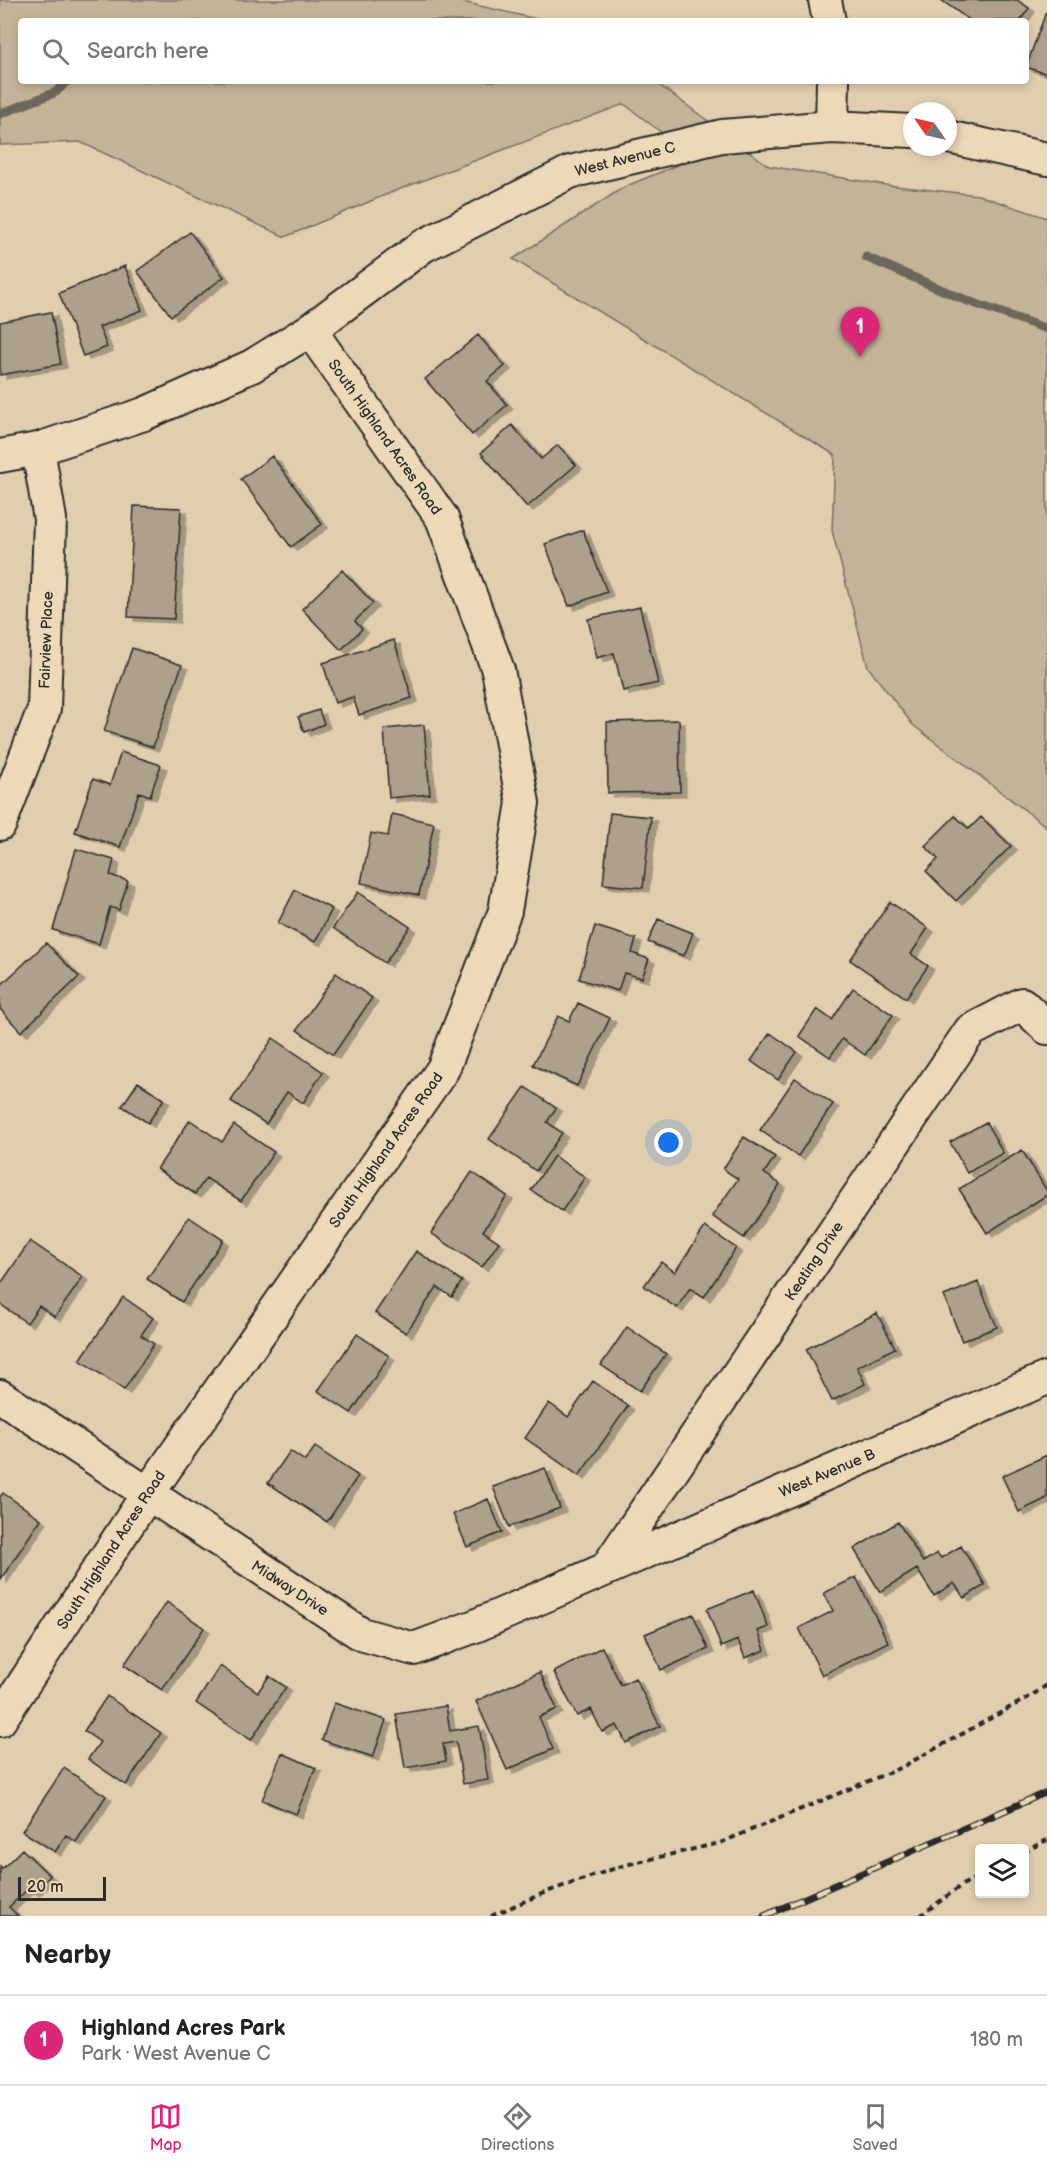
<!DOCTYPE html>
<html lang="en">
<head>
<meta charset="utf-8">
<style>
  body { margin:0; font-family:"Balsamiq Sans",sans-serif; background:#f6f6f6; color:#222 }
  .controls { position:absolute; right:18px; bottom:18px; display:grid; overflow:hidden; border-radius:6px; box-shadow:0 3px 9px #0003 }
  .controls button { width:54px; height:54px; display:grid; place-items:center; padding:0; border:0; border-bottom:2px solid #e0e0e0; background:#fff; color:#222; font:30px sans-serif }
  .compass { position:absolute; left:903px; top:102px; width:54px; height:54px; border-radius:50%; background:#fff; box-shadow:0 3px 9px #0003; rotate:304deg }
  .scale { position:absolute; left:18px; bottom:15px; width:88px; box-sizing:border-box; padding-left:6px; border:3px solid #2b2b2b; border-top:0; font-size:16px; line-height:21px; white-space:nowrap; color:#2b2b2b; -webkit-text-stroke:4px #edd9b7; paint-order:stroke }
  .you { position:absolute; left:669px; top:1143px; width:21px; height:21px; margin:-15px; border:4px solid #fff; border-radius:50%; background:#1a73e8; box-shadow:0 0 0 9px #1a73e833 }
  .badge { display:grid; place-items:center; width:39px; height:39px; border-radius:50%; background:#db2777; color:#fff; font-size:20px; font-weight:700 }
  .pin { position:absolute; translate:-50% -50px; filter:drop-shadow(0 2px 3px #0008) }
  .pin::after { content:''; position:absolute; top:32px; width:21px; height:18px; background:inherit; clip-path:polygon(0 0,100% 0,50% 100%) }
  .list { margin:0; padding:0; list-style:none }
  h2 { display:flex; justify-content:space-between; align-items:center; height:78px; margin:0; padding:0 24px; font-size:26px }
  h2 small { font-size:20px; font-weight:400; color:#767676 }
  .list li { display:grid; grid-template-columns:39px 1fr auto; gap:18px; align-items:center; box-sizing:border-box; height:90px; padding:0 24px; border-top:2px solid #e0e0e0 }
  .list b { display:block; font-size:22px; white-space:nowrap }
  .list p { margin:0; font-size:20px; white-space:nowrap; color:#767676 }
  .list em { font-size:20px; font-style:normal; color:#767676 }
  .icon { flex:none; width:33px; height:33px; fill:none; stroke:currentColor; stroke-width:2; stroke-linecap:round; stroke-linejoin:round }
  .map { position:relative; flex:none; width:1047px; height:1916px; overflow:hidden }
  .search { position:absolute; background:#fff; box-shadow:0 3px 9px #0003; left:18px; right:18px; top:18px; height:66px; display:flex; align-items:center; gap:15px; box-sizing:border-box; padding:0 21px; border-radius:6px; color:#767676; font-size:22px }
  .sheet { height:168px; background:#fff }
  nav { display:flex; justify-content:space-around; align-items:center; box-sizing:border-box; height:84px; border-top:2px solid #e0e0e0; background:#fff; font-size:16px; color:#767676 }
  nav a { display:grid; justify-items:center; gap:3px }
  nav .on { color:#db2777 }
  .map>svg:first-child { display:block }
  .green { fill:#c3b399; stroke:#776f62; stroke-width:1.5 }
  .lines { fill:none; stroke-linecap:round; stroke-linejoin:round }
  .stream { stroke:#6d665a; stroke-width:9 }
  .building { fill:#aea08a; stroke:#2b2b2b; stroke-width:1.5; filter:url(#shadow) }
  .minor-casing { stroke:#2b2b2b; stroke-width:36 }
  .path { stroke:#2b2b2b; stroke-width:4; stroke-dasharray:6 4.5; stroke-linecap:butt }
  .minor { stroke:#edd9b7; stroke-width:32 }
  .rail-casing { stroke:#2b2b2b; stroke-width:7 }
  .rail { stroke:#edd9b7; stroke-width:4.5; stroke-dasharray:14; stroke-linecap:butt }
  .labels { text-anchor:middle; stroke-width:4.5; stroke-linejoin:round; paint-order:stroke }
  .street-label { font-size:15px; fill:#2b2b2b; stroke:#edd9b7 }
</style>
</head>
<body>
<div class="map">
<svg width="1047" height="1916" viewBox="0 0 1047 1916">
  <defs>
    <filter id="shadow"><feDropShadow dx="6" dy="4" stdDeviation="0" flood-color="#0004"/></filter>
  </defs>
  <rect width="100%" height="100%" fill="#e1ceaf"/>
  <filter id="ink" filterUnits="userSpaceOnUse"><feTurbulence type="fractalNoise" baseFrequency=".0167" numOctaves="2"/><feDisplacementMap in="SourceGraphic" scale="12" xChannelSelector="R" yChannelSelector="G"/><feConvolveMatrix kernelMatrix="1 2 1 2 8 2 1 2 1" color-interpolation-filters="sRGB"/></filter>
  <g filter="url(#ink)">
    <path class="green" d="M0,0H454L545,21H21V81H654L769,166L886,185L978,195L1047,218V827L913,725L868,667L832,531L835,455L513,259L624,187L695,158L624,104L395,191L285,237L80,142L0,145Z"/>
    <g class="lines">
      <path class="stream" d="M0,114L56,92L67,81
        M866,257L968,301L1047,329"/>
    </g>
    <path class="building" d="M941,0H1017L1029,8L1020,21H971Z
      M1046,12H1047V74L1026,67Z
      M190,232L224,277L171,316L137,271Z
      M125,266L142,310L99,327L107,347L83,356L59,293Z
      M51,312L61,364L0,375V322Z
      M478,335L505,366L487,381L507,405L472,435L425,379Z
      M512,425L541,459L558,445L576,465L527,507L481,453Z
      M272,456L322,524L291,547L241,479Z
      M134,506L181,508L174,619L128,617Z
      M583,530L607,592L569,606L545,544Z
      M342,570L373,603L355,621L362,629L341,650L302,609Z
      M640,607L658,683L623,691L614,653L597,658L588,619Z
      M394,640L412,698L359,715L353,697L335,703L323,663Z
      M132,648L182,665L153,747L104,731Z
      M319,710L324,724L304,732L298,717Z
      M679,720L680,792L608,793L607,722Z
      M424,725L430,794L389,798L384,729Z
      M121,752L161,765L150,796L139,792L120,847L75,832L93,779L110,785Z
      M610,813L651,817L643,888L603,884Z
      M392,814L434,823L419,895L361,883L371,833L388,836Z
      M955,816L969,829L981,817L1011,846L956,901L926,871L938,859L925,846Z
      M76,849L114,860L110,875L128,881L119,910L110,907L99,944L53,930Z
      M295,890L332,909L315,942L278,923Z
      M358,892L410,927L385,963L333,928Z
      M890,902L928,928L911,954L928,966L906,998L850,960Z
      M658,919L693,933L684,956L648,942Z
      M595,926L636,939L632,953L649,959L642,978L624,973L618,991L579,979Z
      M46,943L79,977L21,1032L0,1009V986Z
      M336,973L372,998L333,1055L297,1030Z
      M853,988L893,1015L865,1055L842,1039L830,1057L799,1036L817,1009L832,1020Z
      M578,1003L610,1018L577,1086L533,1065L558,1016L569,1021Z
      M770,1033L797,1052L778,1080L751,1061Z
      M273,1038L323,1072L303,1103L287,1092L266,1124L231,1101Z
      M795,1078L833,1104L798,1156L760,1130Z
      M138,1082L164,1099L148,1123L122,1106Z
      M525,1087L556,1108L547,1122L562,1133L536,1171L489,1139Z
      M190,1120L222,1142L234,1125L274,1152L241,1201L206,1178L195,1194L157,1169Z
      M986,1122L1003,1153L967,1173L950,1142Z
      M744,1137L775,1157L764,1173L780,1184L744,1238L712,1216L738,1179L723,1169Z
      M1022,1150L1047,1191V1195L987,1233L959,1189Z
      M554,1156L585,1177L562,1211L531,1190Z
      M472,1172L507,1196L483,1231L499,1242L482,1267L431,1233Z
      M189,1217L223,1240L182,1302L147,1279Z
      M705,1227L736,1248L704,1297L690,1288L677,1308L644,1286L661,1262L675,1272Z
      M30,1241L83,1277L55,1317L39,1306L27,1323L0,1304V1285Z
      M416,1251L462,1281L452,1297L437,1287L406,1333L375,1313Z
      M978,1282L997,1327L962,1341L944,1296Z
      M123,1297L153,1318L141,1335L154,1344L124,1390L80,1360Z
      M877,1313L895,1348L857,1367L865,1384L832,1401L806,1349Z
      M627,1327L666,1354L640,1391L601,1365Z
      M357,1334L389,1356L351,1413L318,1391Z
      M593,1381L628,1406L579,1476L525,1438L549,1403L568,1417Z
      M315,1447L358,1476L327,1522L268,1483L290,1451L305,1461Z
      M1047,1455V1498L1019,1512L1002,1476Z
      M545,1468L560,1508L509,1527L493,1487Z
      M3,1493L41,1519L1,1579L0,1497Z
      M488,1499L502,1532L467,1547L453,1514Z
      M898,1522L923,1562L937,1553L941,1558L961,1546L985,1585L964,1598L954,1583L934,1596L917,1569L880,1592L854,1549Z
      M856,1577L888,1642L822,1675L799,1628L833,1611L824,1593Z
      M754,1590L768,1627L758,1631L765,1650L745,1658L738,1640L721,1647L707,1609Z
      M167,1602L204,1628L162,1690L124,1665Z
      M693,1614L708,1649L661,1670L645,1634Z
      M602,1647L621,1685L635,1678L660,1726L626,1743L617,1725L602,1732L591,1709L577,1716L554,1672Z
      M220,1666L258,1692L269,1676L286,1687L251,1740L196,1703Z
      M540,1672L557,1709L539,1717L553,1749L507,1770L476,1701Z
      M107,1696L161,1733L126,1785L88,1759L100,1742L84,1731Z
      M334,1703L386,1720L373,1757L322,1740Z
      M446,1706L450,1731L479,1726L488,1780L463,1784L456,1742L443,1744L446,1761L405,1768L396,1714Z
      M282,1753L316,1768L296,1814L262,1800Z
      M64,1768L106,1796L76,1842L66,1835L55,1852L22,1831Z
      M22,1849L50,1876L33,1892L29,1888L9,1907L18,1916H0V1867L2,1869Z"/>
    <g class="lines">
      <g class="minor-casing">
        <path id="minor" d="M825,0L829,21
          M832,127L833,81
          M948,137L1047,159
          M0,456L38,449L144,414L252,366L310,330L423,246L570,172L722,136L832,127L912,131
          M0,824L44,709L50,519L38,449
          M0,1396L361,1634L414,1649L475,1626L1047,1378
          M606,1569L970,1031L1022,1004L1047,1028
          M0,1720L147,1495L443,1069L505,911L523,803L498,670L442,518L310,330"/>
      </g>
      <path class="path" d="M1024,1852L1047,1840
        M491,1916L546,1892L625,1865L720,1843L902,1767L1031,1696L1047,1685
        M920,1916L962,1885L980,1876"/>
      <use href="#minor" class="minor"/>
      <g class="rail-casing">
        <path id="rail" d="M764,1916L1047,1792"/>
      </g>
      <use href="#rail" class="rail"/>
    </g>
  </g>
  <g class="labels">
    <g class="street-label">
      <text transform="translate(625 159) rotate(-14)" y="5">West Avenue C</text>
      <text transform="translate(385 437) rotate(55)" y="5">South Highland Acres Road</text>
      <text transform="translate(46 640) rotate(-88)" y="5">Fairview Place</text>
      <text transform="translate(386 1150) rotate(-55)" y="5">South Highland Acres Road</text>
      <text transform="translate(814 1261) rotate(-56)" y="5">Keating Drive</text>
      <text transform="translate(827 1473) rotate(-23)" y="5">West Avenue B</text>
      <text transform="translate(111 1550) rotate(-57)" y="5">South Highland Acres Road</text>
      <text transform="translate(290 1588) rotate(33)" y="5">Midway Drive</text>
    </g>
  </g>
</svg>
<div class="controls">
<button><svg class="icon" aria-label="layers" viewBox="0 0 24 24"><path d="M12 4l9 5-9 5-9-5zM3 14l9 5 9-5"/></svg></button>
</div>
<svg class="compass" viewBox="-18 -18 36 36"><path d="M0-13l5 13h-10z" fill="#e53935"/><path d="M0 13l5-13h-10z" fill="#767676"/></svg>
<div class="scale">20 m</div>
<div class="you"></div>
<div class="pin badge" style="left:860px;top:357px">1</div>
<div class="search"><svg class="icon" aria-label="search" viewBox="0 0 24 24"><circle cx="10" cy="10" r="6"/><path d="M15 15l6 6"/></svg>Search here</div>
</div>
<section class="sheet">
<h2>Nearby<small></small></h2>
<ul class="list">
<li><span class="badge">1</span><div><b>Highland Acres Park</b><p>Park · West Avenue C</p></div><em>180 m</em></li>
</ul>
</section>
<nav>
<a class="on"><svg class="icon" aria-label="map" viewBox="0 0 24 24"><path d="M3 6l6-2 6 2 6-2v14l-6 2-6-2-6 2zM9 4v14M15 6v14"/></svg>Map</a>
<a><svg class="icon" aria-label="directions" viewBox="0 0 24 24"><path d="M12 3l9 9-9 9-9-9zM9 14v-3h6M13 9l2 2-2 2"/></svg>Directions</a>
<a><svg class="icon" aria-label="saved" viewBox="0 0 24 24"><path d="M7 4h10v16l-5-4-5 4z"/></svg>Saved</a>
</nav>
</body>
</html>
